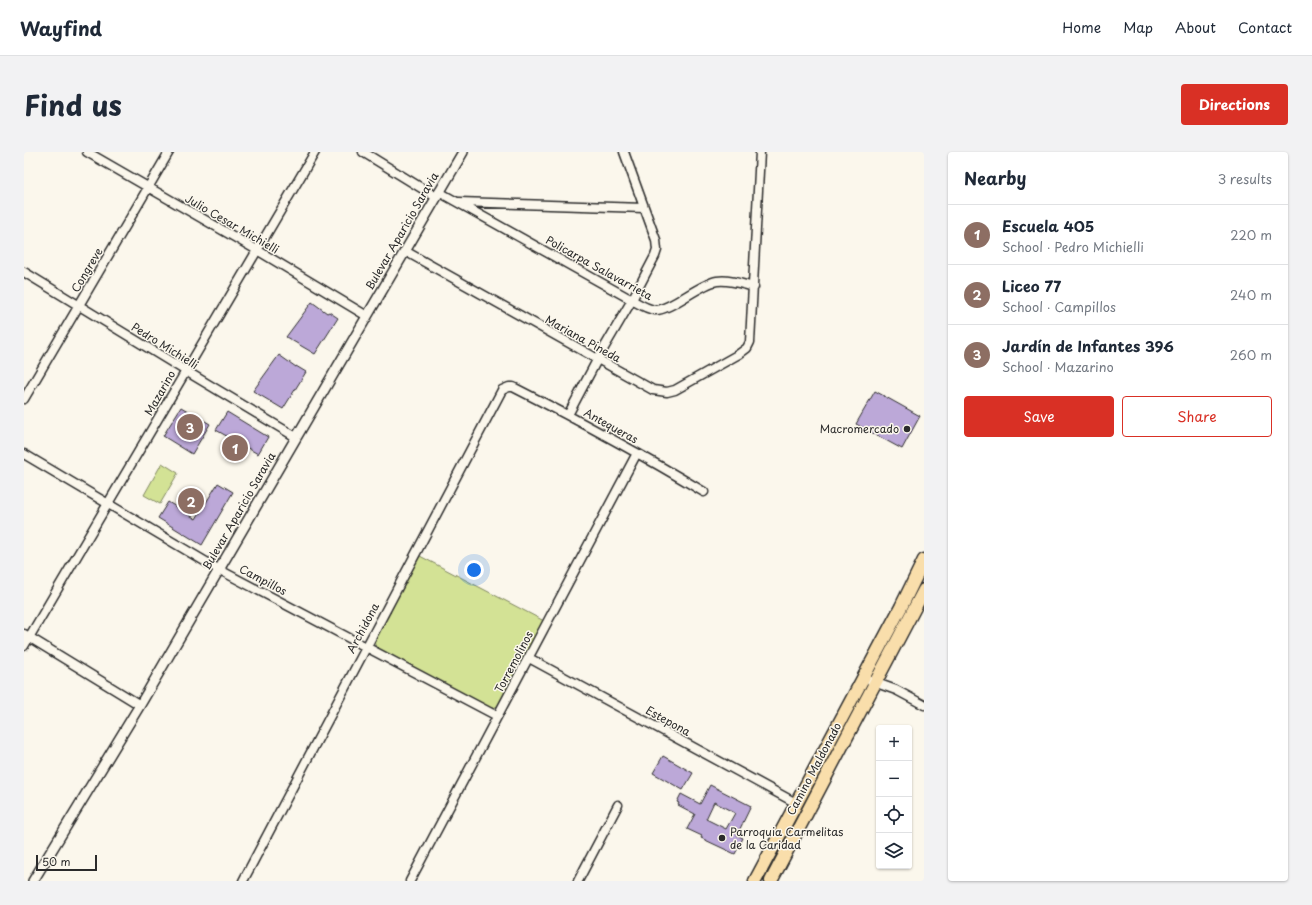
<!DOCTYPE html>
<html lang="en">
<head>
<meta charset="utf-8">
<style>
  body { margin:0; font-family:"Playpen Sans",sans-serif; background:#f2f2f3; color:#1f2937 }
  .controls { position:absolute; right:12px; bottom:12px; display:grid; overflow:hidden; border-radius:4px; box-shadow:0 1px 3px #0004 }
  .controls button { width:36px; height:36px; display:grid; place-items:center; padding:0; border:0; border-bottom:1px solid #e0e1e3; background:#fff; color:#1f2937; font:20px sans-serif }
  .scale { position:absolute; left:12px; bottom:10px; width:61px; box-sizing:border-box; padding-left:4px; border:2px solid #2b2b2b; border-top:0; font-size:11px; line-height:14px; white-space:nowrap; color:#2b2b2b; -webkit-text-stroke:3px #fbf7ec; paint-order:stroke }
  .you { position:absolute; left:450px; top:418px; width:14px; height:14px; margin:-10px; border:3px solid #fff; border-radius:50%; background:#1a73e8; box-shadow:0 0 0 6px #1a73e833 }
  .badge { display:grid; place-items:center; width:26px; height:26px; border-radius:50%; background:#d93025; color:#fff; font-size:13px; font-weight:700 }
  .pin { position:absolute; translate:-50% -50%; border:2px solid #fff; box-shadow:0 1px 4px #0006 }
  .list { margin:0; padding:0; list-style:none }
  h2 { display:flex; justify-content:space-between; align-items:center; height:52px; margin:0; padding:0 16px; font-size:17px }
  h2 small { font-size:13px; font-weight:400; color:#747a83 }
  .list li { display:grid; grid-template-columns:26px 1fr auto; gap:12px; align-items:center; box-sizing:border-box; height:60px; padding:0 16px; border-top:1px solid #e0e1e3 }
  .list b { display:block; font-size:15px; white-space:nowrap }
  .list p { margin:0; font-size:13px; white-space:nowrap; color:#747a83 }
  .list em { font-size:13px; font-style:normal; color:#747a83 }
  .actions { display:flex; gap:8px; padding:12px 16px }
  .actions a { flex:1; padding:9px 0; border:1px solid #d93025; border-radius:4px; text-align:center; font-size:14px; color:#d93025 }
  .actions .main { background:#d93025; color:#fff }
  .icon { flex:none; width:22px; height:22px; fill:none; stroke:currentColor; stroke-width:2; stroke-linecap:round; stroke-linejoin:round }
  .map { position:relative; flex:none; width:900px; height:729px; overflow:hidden; border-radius:4px }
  header { display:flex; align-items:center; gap:24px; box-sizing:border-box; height:56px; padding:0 20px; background:#fff; border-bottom:1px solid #e0e1e3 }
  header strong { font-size:19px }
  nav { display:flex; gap:22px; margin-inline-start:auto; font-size:14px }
  .intro { display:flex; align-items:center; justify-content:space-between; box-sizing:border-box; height:96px; padding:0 24px }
  h1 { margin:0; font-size:28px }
  .button { padding:10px 18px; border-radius:4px; background:#d93025; color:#fff; font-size:14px; font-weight:700 }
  main { display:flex; gap:24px; padding:0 24px }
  aside { flex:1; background:#fff; border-radius:4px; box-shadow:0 1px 3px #0004 }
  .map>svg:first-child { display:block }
  .grass { fill:#d3e295; stroke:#7f8660 }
  .building { fill:#bca8d8; stroke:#2b2b2b; fill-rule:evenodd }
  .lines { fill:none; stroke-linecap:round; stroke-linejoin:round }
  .minor-casing { stroke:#2b2b2b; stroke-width:11 }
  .tertiary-casing { stroke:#2b2b2b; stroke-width:12 }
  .primary-casing { stroke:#2b2b2b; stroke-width:15 }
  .minor { stroke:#fbf7ec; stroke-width:8 }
  .tertiary { stroke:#fbf7ec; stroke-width:9 }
  .primary { stroke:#f9deab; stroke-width:12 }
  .poi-dot { fill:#2b2b2b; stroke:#fbf7ec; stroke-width:1.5 }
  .labels { text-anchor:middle; stroke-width:3; stroke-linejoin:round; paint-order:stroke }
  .street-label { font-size:11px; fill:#2b2b2b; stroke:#fbf7ec }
  .poi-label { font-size:11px; fill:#2b2b2b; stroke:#fbf7ec; text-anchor:end }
</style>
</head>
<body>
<header>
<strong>Wayfind</strong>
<nav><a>Home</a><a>Map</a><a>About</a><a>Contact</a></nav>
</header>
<div class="intro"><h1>Find us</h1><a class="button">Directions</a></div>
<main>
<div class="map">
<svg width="900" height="729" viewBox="0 0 900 729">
  <rect width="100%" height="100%" fill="#fbf7ec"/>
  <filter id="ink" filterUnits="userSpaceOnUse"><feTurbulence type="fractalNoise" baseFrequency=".025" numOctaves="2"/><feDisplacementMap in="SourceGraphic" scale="8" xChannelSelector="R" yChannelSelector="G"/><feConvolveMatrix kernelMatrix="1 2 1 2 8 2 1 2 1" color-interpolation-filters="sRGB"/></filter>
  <g filter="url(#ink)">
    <path class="grass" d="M138,311L154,321L136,352L120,343Z
      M394,403L520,469L474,554L469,556H464L357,498L351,493L350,489Z
      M841,534L843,536L740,729H737Z"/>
    <path class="building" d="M288,150L303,161L305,160L314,166L291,202L262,185Z
      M255,203L272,215V214L282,220L259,257L229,239Z
      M851,239L896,264L878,297L832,272Z
      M157,255L186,272L168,302L139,284Z
      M203,260L244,285L234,302L192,278Z
      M194,331L209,340L178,393L134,366L144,350L172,367Z
      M639,604L669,621L659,638L629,621Z
      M686,633L727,654L713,683L719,686L711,702L677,686L678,684L663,677L671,662L654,653L655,651L653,650L657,642L676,652ZM690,650L711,661L702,677L682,667Z"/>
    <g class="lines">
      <g class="minor-casing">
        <path id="minor" d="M63,0L233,98L343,164
          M339,0L412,45
          M415,40L608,148C615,152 623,157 631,158C646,159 675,132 693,129C705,127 718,132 730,135
          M435,50L620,56
          M381,99L629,238L643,240L651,238L715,202L723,196L726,190L736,0
          M0,120L162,219L272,285
          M0,247L145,0
          M544,263L573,208L608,148L631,104L633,98L632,88L600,0
          M0,302L194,417L473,564
          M0,482L116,553
          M0,494L291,0
          M505,506L772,651
          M847,529L872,538L900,553
          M219,729L478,238L485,235H489C554,268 617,302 680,340
          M386,729L613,301
          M554,729L594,653"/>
      </g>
      <g class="tertiary-casing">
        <path id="tertiary" d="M9,729L116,553L439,0"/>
      </g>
      <g class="primary-casing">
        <path id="primary" d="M731,729L877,455L900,408
          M747,729L900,438"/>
      </g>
      <use href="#minor" class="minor"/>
      <use href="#tertiary" class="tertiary"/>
      <use href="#primary" class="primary"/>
    </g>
  </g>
  <g class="poi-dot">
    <circle cx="883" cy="277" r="4"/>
    <circle cx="698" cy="686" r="4"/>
  </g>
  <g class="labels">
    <g class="street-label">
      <text transform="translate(208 72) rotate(30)" y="4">Julio Cesar Michielli</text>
      <text transform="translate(378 79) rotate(-60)" y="4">Bulevar Aparicio Saravia</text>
      <text transform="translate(575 116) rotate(29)" y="4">Policarpa Salavarrieta</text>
      <text transform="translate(63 118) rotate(-59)" y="4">Congreve</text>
      <text transform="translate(559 187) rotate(29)" y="4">Mariana Pineda</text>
      <text transform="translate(141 194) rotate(32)" y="4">Pedro Michielli</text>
      <text transform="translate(136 241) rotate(-60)" y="4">Mazarino</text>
      <text transform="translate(587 274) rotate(29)" y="4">Antequeras</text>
      <text transform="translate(215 359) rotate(-60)" y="4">Bulevar Aparicio Saravia</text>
      <text transform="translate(239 428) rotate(28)" y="4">Campillos</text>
      <text transform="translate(339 476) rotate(-62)" y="4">Archidona</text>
      <text transform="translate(490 510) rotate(-62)" y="4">Torremolinos</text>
      <text transform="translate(644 569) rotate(29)" y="4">Estepona</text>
      <text transform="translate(790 617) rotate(-62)" y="4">Camino Maldonado</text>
    </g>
    <g class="poi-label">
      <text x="875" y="281">Macromercado</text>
      <text x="706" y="684" text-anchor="start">Parroquia Carmelitas<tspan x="706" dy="13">de la Caridad</tspan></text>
    </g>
  </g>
</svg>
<div class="controls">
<button>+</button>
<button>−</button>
<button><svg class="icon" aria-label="locate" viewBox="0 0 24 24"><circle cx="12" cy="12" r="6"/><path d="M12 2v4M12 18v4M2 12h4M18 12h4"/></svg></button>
<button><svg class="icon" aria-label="layers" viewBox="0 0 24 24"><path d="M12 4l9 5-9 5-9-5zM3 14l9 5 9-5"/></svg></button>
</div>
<div class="scale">50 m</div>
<div class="you"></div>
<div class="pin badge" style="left:211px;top:296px;background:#8d6e63">1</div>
<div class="pin badge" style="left:167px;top:349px;background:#8d6e63">2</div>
<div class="pin badge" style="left:166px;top:275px;background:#8d6e63">3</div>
</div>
<aside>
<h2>Nearby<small>3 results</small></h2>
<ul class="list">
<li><span class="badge" style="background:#8d6e63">1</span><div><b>Escuela 405</b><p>School · Pedro Michielli</p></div><em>220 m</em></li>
<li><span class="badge" style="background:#8d6e63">2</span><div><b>Liceo 77</b><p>School · Campillos</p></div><em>240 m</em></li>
<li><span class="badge" style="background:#8d6e63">3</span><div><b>Jardín de Infantes 396</b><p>School · Mazarino</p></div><em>260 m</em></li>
</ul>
<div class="actions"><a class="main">Save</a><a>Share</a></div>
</aside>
</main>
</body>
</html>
